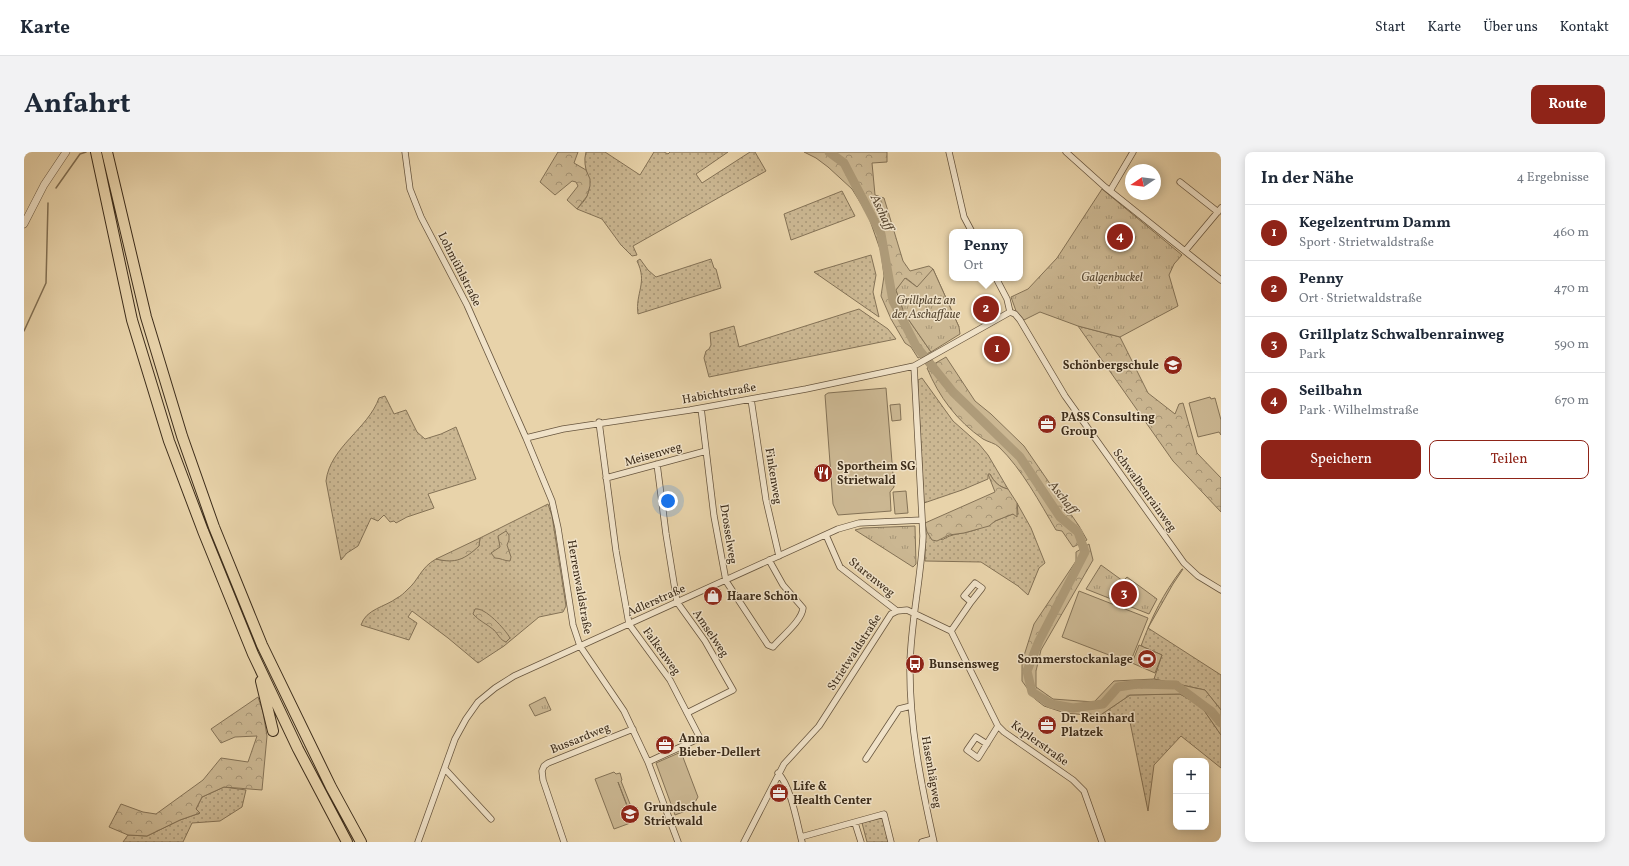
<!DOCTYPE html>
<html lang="de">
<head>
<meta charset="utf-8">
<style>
  body { margin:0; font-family:Vollkorn,serif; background:#f2f2f3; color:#1f2937 }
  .controls { position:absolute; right:12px; bottom:12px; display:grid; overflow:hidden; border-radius:8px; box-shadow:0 2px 10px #0003 }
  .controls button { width:36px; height:36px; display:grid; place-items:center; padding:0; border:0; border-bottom:1px solid #e0e1e3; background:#fff; color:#1f2937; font:20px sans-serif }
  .compass { position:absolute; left:1101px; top:12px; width:36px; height:36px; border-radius:50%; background:#fff; box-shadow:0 2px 10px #0003; rotate:257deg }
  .you { position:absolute; left:644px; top:349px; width:14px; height:14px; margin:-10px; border:3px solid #fff; border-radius:50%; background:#1a73e8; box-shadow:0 0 0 6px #1a73e833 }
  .badge { display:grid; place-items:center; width:26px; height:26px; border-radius:50%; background:#8f2418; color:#fff; font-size:13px; font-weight:700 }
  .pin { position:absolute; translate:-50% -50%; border:2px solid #fff; box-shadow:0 1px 4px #0006 }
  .popup { position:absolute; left:925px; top:77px; width:74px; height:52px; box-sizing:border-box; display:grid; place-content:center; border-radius:8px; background:#fff; filter:drop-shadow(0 1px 3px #0005); font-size:13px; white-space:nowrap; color:#747a83 }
  .popup b { font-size:15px; color:#1f2937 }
  .popup::after { content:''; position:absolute; left:50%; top:100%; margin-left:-8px; border:8px solid transparent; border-top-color:#fff }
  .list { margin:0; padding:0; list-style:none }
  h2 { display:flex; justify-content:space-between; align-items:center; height:52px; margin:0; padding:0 16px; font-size:17px }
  h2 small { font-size:13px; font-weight:400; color:#747a83 }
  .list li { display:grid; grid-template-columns:26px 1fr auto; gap:12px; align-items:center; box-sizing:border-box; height:56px; padding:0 16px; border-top:1px solid #e0e1e3 }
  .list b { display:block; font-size:15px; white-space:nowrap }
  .list p { margin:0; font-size:13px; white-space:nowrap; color:#747a83 }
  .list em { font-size:13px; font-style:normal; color:#747a83 }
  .actions { display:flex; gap:8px; padding:12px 16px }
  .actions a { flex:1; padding:9px 0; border:1px solid #8f2418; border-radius:8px; text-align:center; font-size:14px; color:#8f2418 }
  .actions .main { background:#8f2418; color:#fff }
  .map { position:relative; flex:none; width:1197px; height:690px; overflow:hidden; border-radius:8px }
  header { display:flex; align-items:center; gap:24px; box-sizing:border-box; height:56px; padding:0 20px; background:#fff; border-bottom:1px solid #e0e1e3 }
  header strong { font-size:19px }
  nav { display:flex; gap:22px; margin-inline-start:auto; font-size:14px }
  .intro { display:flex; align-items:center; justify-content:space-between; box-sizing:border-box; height:96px; padding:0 24px }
  h1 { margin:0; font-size:28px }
  .button { padding:10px 18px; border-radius:8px; background:#8f2418; color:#fff; font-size:14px; font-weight:700 }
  main { display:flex; gap:24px; padding:0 24px }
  aside { flex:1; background:#fff; border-radius:8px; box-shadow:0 2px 10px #0003 }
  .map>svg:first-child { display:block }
  .grass { fill:url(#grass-dots); stroke:#847256 }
  .forest { fill:url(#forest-crowns); stroke:#847256 }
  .park { fill:url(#park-tufts); stroke:#847256 }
  .garden { fill:#cbb792; stroke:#847256 }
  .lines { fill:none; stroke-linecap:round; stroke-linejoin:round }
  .stream { stroke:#816f53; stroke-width:1.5 }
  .river { stroke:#ae9b79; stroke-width:9 }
  .minor-casing { stroke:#68563f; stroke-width:7 }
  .tertiary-casing { stroke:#68563f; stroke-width:8 }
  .motorway-casing { stroke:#3d2d1b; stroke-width:12 }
  .minor { stroke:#f0e2c8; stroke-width:5.5 }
  .tertiary { stroke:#f0e2c8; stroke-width:7 }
  .motorway { stroke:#e8d3aa; stroke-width:10 }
  .labels { text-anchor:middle; stroke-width:3; stroke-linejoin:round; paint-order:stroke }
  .street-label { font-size:12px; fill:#3d2d1b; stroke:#f0e2c8 }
  .park-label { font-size:12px; font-style:italic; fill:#594933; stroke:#f0e2c8 }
  .poi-label { font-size:12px; font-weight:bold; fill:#3d2d1b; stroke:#f0e2c8; text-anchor:start }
  .water-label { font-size:13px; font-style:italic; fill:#594832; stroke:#f0e2c8 }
</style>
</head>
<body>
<header>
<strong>Karte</strong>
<nav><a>Start</a><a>Karte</a><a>Über uns</a><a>Kontakt</a></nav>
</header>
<div class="intro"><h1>Anfahrt</h1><a class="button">Route</a></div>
<main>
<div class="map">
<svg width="1197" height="690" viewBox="0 0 1197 690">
  <defs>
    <pattern id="grass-dots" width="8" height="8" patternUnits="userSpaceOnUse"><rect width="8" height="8" fill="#cbb792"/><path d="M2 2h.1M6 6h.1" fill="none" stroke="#a69576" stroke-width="1.8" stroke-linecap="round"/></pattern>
    <pattern id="forest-crowns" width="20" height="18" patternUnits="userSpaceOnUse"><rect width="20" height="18" fill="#cbb792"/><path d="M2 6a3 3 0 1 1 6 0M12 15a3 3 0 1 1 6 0" fill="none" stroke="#a69576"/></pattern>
    <pattern id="park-tufts" width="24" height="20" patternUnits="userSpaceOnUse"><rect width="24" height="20" fill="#cbb792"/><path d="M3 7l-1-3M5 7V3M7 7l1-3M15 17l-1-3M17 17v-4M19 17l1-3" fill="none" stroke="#a69576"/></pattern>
  </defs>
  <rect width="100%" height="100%" fill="#e8d3aa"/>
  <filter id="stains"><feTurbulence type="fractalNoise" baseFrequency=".005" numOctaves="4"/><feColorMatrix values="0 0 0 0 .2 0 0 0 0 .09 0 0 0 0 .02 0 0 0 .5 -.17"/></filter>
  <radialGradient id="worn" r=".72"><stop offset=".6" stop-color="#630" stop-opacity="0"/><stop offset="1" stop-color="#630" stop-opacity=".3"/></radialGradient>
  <path class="grass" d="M562,0H581L616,23L630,0H640L644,2L646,0H704L672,22L678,31L726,0H731L742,19L609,94L613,103L608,104L597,93L578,67L553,57C556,53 561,49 563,44C570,29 557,17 562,0Z
    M818,39L831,64L767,88L760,62Z
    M847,103L852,123L849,140L855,165L790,120Z
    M616,107L624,118L632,125L687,107L690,116L692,117L697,136L614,162C611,141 624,131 613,109Z
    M835,157L864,177L872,187L685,225L680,206L682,199L685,197L687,193L686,181L710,174L715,195Z
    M898,226L929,269L955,292L964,303L984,337C975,335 970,330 966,322L964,323V327L938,338L900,351L894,239V228Z
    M361,244L370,262L382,258L393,280L401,287L417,282L432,275L452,327L404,342L410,356L383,365L372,371L370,369L366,370L360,363L354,369L347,366L334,394L323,401L317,408L302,329C306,295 344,277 355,246Z
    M993,351L1007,376L1021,411L1015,416L1004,443L994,434L957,410L901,409V371L918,388C928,381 939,382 951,378C964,373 976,366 989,362H994Z
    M524,352L528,364L542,454L539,460L515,465L480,494L454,511L424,486L388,459L384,465L393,471L385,488L337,473C342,457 361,455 373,446C377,444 380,441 383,438C395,428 396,416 412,407C432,411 440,407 455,394L456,386Z
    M1158,417H1159L1149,432L1124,476L1197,523V558L1181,538L1130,527L1138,503L1117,494C1128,464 1139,442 1158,417Z
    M1156,542L1177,554L1197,583V616L1157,584L1130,613L1124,659L1105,565L1075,564L1106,543Z
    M200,635L222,638L218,655L196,669L168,671L159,690H99L104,683L123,684L156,668L176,661L172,657L178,645Z
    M858,666L865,690H843L838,671Z"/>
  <path class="forest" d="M534,0H554L550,11L562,18L566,27V34L563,44L553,57L543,48L554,34L552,30L548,29L531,43L516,30Z
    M780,0H863V10L848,11L851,43L860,46L879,109L886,119L905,114L909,117L935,175L928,177L893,135L882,126L872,138L880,161L907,200L894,206L887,195L881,191L867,167L857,144L860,124L857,100L844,63L828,37L804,15L792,6Z
    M1054,174L1096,185L1124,241L1151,262L1155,252L1159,251L1173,301L1197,326V360L1149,309Z
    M922,205L951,249L967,262L1000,294L1055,374L1063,388L1049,395L1038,379L1032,378C1016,351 998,317 975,295C971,291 964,290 959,287C933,269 915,245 903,216Z
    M964,322H966C970,330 975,335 984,337L993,351V365L989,362L971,369L965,374L940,381L925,383L913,389L908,388L903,380L901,371L971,340Z
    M482,379L485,383V388L483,393L487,405L486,409C480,409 477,406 471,406L467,401L476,395L474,384Z
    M456,386L455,394C441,407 432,412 412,407Z
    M1065,392L1069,408L1017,498L1012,519V535L1029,547L1070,550L1090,529L1130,527L1181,538L1197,558V583L1177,554L1156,542L1106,543L1075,564L1041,561L1020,554L1011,547L998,529V510L1010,472L1052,409V400Z
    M451,457C461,455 481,477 486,486L482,490C476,488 474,482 470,478C463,472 455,469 449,462Z
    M234,545L239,560L243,584L238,638L200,635L178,645L172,657L176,661L156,668L123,684L104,683L85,675L97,652L119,660L132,662L179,628L197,606L224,610L233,584L211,585L197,591L187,577Z"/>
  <path class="park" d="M1078,37L1158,103L1150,112L1145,123L1154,154L1096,185L1054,174L1016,160L1000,168L992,159L987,145L1004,137L1033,106Z
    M909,117L935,175L936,182L907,200L880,161L872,138L881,126L893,135Z
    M891,374L892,412L889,415L831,378L839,376Z
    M1077,413L1099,429L1103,425L1133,447L1125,462L1062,437Z
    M521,545L527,558L511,564L505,553Z"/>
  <path class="garden" d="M862,236L870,335L866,340L867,359L814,363L809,352L801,243L804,241Z
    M1186,245L1187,247L1191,246L1197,268V283L1195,280L1174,285L1165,251Z
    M876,252L877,268L868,269L866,253Z
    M882,339L884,361L871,362L869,340Z
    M1055,439L1124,466L1106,511L1038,485Z
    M1115,493L1138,503L1131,521L1108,511Z
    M657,600L674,645L667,657L651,663L632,611Z
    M590,620L592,622L596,621L598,628L597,629L606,652L603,653L594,630L609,670L590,677L571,627Z"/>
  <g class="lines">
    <path class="stream" d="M32,36L56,2L62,0
      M0,179L22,131L24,51"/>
    <path class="river" d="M805,0L820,11L857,82L869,149L892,194L929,240L996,305L1036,365L1054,380L1061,400L1015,489L1003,519L1008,540L1027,552L1049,556L1079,552L1094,535L1113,532L1152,533L1187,559L1197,571"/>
    <g class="minor-casing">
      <path id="minor" d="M381,0L386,37L397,65L443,153L502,286L528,349L534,376L549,473L556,494L600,559L624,610L654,690
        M925,0L940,65L948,80
        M1042,0L1081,35L1197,128
        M1156,30L1194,60
        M1086,39L1109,0
        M1161,99L1197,56
        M972,126L983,147L986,160
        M986,160L991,162L996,168L1041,244L1160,411L1174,424L1197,438
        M890,214L899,384C897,427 887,469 886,512C885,572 897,632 910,690
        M727,247L742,348L755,404
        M677,256L690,364L702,429L744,493L749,495C757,485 778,469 779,456L759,433L745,408
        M575,270L592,399L605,472L646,528L676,586L624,610
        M502,286L539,277L666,258L782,237L890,214L986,160
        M633,312L642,382L653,450L681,489L709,538L663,561
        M582,326L682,299
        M802,383L816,415L873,459
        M951,431L958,436L947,450L940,444Z
        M927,479L947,450
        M963,592L952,585L943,598L954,606L974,574
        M842,607L875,557L887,554
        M421,617L467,667
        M754,621C767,634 773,671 778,690
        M831,671L837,690
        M777,685L860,662L867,690
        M394,690L431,587L442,567L454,550L471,536L490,524L814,377L835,371L898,368
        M540,690L519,628L518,619L520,614L524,611L609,577
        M720,690L760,612L795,574L867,462L873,459L883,458L927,479L965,556L974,574L980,580L1049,628L1060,639L1078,690
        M898,690L909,687"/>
    </g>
    <g class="tertiary-casing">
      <path id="tertiary" d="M0,72L20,33L42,0"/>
    </g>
    <g class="motorway-casing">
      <path id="motorway" d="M72,0L108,168L145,289L179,379L229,502L274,597L323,690
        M83,0L122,165L158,284L190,375L238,493L307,635L337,690
        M237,529L249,579"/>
    </g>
    <use href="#minor" class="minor"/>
    <use href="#tertiary" class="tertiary"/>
    <use href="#motorway" class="motorway"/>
  </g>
  <defs>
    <g id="school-disc" transform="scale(1)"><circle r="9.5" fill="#8f2418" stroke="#f0e2c8"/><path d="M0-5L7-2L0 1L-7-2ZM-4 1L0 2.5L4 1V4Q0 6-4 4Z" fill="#fff"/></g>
    <g id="office-disc" transform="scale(1)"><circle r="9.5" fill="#8f2418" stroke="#f0e2c8"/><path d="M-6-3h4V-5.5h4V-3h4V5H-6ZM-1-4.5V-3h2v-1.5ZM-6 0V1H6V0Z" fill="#fff"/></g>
    <g id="restaurant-disc" transform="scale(1)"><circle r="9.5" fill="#8f2418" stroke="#f0e2c8"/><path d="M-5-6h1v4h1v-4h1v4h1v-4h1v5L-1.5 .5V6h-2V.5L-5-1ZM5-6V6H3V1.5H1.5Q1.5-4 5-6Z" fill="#fff"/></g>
    <g id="shop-disc" transform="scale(1)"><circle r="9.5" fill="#8f2418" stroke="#f0e2c8"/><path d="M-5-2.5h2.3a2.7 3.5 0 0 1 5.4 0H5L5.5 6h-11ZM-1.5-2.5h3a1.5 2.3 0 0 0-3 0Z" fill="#fff"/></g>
    <g id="stadium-disc" transform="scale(1)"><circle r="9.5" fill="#8f2418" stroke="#f0e2c8"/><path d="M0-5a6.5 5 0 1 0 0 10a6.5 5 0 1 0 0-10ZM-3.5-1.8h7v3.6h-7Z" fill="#fff"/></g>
    <g id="bus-disc" transform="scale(1)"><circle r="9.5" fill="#8f2418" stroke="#f0e2c8"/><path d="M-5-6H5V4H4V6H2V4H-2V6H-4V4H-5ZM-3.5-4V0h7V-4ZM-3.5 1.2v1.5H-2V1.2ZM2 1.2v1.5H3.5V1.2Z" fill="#fff"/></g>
  </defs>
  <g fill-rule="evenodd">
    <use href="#school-disc" x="1149" y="213"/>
    <use href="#office-disc" x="1023" y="272"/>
    <use href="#restaurant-disc" x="799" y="321"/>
    <use href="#shop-disc" x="689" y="444"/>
    <use href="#stadium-disc" x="1123" y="507"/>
    <use href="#bus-disc" x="891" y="512"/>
    <use href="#office-disc" x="1023" y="573"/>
    <use href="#office-disc" x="641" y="593"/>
    <use href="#office-disc" x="755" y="641"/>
    <use href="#school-disc" x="606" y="662"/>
  </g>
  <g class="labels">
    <g class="street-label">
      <text transform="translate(436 117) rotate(63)" y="4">Lohmühlstraße</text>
      <text transform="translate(695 241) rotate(-10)" y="4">Habichtstraße</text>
      <text transform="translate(629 302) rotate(-16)" y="4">Meisenweg</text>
      <text transform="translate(750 324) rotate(81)" y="4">Finkenweg</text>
      <text transform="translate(1121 338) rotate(54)" y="4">Schwalbenrainweg</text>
      <text transform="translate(705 382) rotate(81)" y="4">Drosselweg</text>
      <text transform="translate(848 425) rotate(39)" y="4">Starenweg</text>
      <text transform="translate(556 435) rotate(80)" y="4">Herrenwaldstraße</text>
      <text transform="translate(632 448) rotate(-24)" y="4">Adlerstraße</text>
      <text transform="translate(687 481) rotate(56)" y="4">Amselweg</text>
      <text transform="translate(638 499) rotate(54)" y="4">Falkenweg</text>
      <text transform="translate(830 500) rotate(-57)" y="4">Strietwaldstraße</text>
      <text transform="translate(556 586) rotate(-22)" y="4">Bussardweg</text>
      <text transform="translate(1016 591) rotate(36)" y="4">Keplerstraße</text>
      <text transform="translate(908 620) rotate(80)" y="4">Hasenhägweg</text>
    </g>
    <g class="park-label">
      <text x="1088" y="129">Galgenbuckel</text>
      <text x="902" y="152">Grillplatz an<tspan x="902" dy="14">der Aschaffaue</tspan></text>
    </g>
    <g class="poi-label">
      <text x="1135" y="217" text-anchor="end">Schönbergschule</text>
      <text x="1037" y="269">PASS Consulting<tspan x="1037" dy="14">Group</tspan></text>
      <text x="813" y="318">Sportheim SG<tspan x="813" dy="14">Strietwald</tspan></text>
      <text x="703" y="448">Haare Schön</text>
      <text x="1109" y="511" text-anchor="end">Sommerstockanlage</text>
      <text x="905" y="516">Bunsensweg</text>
      <text x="1037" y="570">Dr. Reinhard<tspan x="1037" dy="14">Platzek</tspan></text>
      <text x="655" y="590">Anna<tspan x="655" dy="14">Bieber-Dellert</tspan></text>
      <text x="769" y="638">Life &amp;<tspan x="769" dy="14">Health Center</tspan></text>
      <text x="620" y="659">Grundschule<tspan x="620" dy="14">Strietwald</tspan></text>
    </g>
    <g class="water-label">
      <text transform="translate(859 60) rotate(65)" y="5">Aschaff</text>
      <text transform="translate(1040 345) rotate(52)" y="5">Aschaff</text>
    </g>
  </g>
  <rect width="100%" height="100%" filter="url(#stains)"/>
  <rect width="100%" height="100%" fill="url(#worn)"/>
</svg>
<div class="controls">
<button>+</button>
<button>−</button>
</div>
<svg class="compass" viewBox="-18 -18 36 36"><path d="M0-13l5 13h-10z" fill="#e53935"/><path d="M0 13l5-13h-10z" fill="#747a83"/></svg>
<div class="you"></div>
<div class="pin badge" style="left:973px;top:197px">1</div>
<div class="pin badge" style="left:962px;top:157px">2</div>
<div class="popup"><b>Penny</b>Ort</div>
<div class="pin badge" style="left:1100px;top:442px">3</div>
<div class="pin badge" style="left:1096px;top:85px">4</div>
</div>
<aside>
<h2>In der Nähe<small>4 Ergebnisse</small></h2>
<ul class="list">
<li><span class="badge">1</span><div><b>Kegelzentrum Damm</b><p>Sport · Strietwaldstraße</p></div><em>460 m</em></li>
<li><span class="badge">2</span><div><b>Penny</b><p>Ort · Strietwaldstraße</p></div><em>470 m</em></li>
<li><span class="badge">3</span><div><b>Grillplatz Schwalbenrainweg</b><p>Park</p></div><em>590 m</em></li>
<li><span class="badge">4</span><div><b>Seilbahn</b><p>Park · Wilhelmstraße</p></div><em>670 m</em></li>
</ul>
<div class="actions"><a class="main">Speichern</a><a>Teilen</a></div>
</aside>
</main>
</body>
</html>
